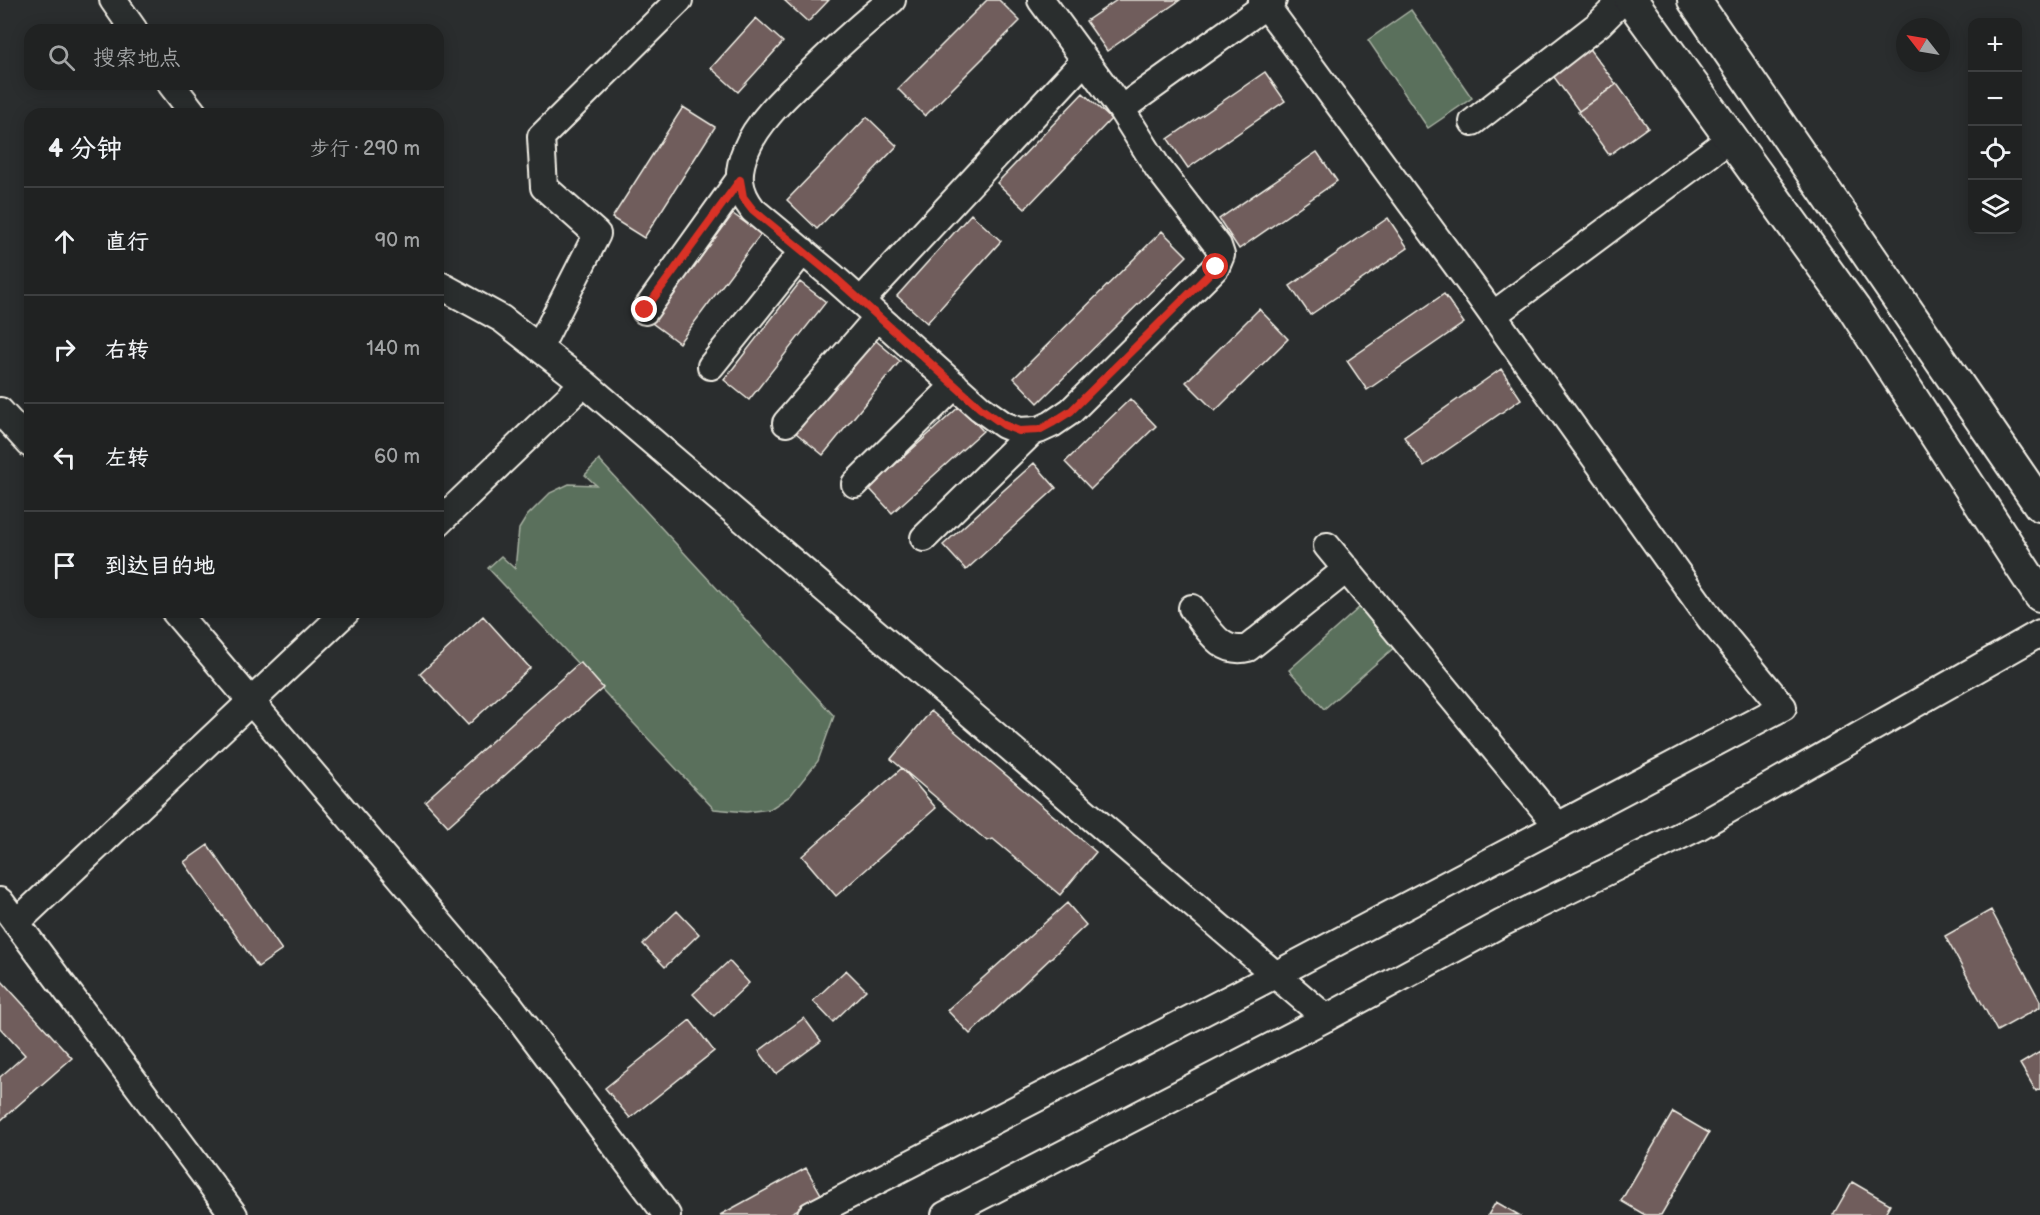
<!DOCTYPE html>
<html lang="zh">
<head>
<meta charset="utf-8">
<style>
  body { margin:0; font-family:"Balsamiq Sans","LXGW WenKai TC",sans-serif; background:#282a2a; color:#f1f3f6 }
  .controls { position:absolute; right:18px; top:18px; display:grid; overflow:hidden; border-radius:12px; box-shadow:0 3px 15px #0003 }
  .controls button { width:54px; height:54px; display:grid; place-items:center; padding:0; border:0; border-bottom:2px solid #3d3f40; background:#202222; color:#f1f3f6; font:30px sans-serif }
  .compass { position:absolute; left:1896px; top:18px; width:54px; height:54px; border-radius:50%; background:#202222; box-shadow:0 3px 15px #0003; rotate:301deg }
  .stop { position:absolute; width:18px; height:18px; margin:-14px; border:4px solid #d93025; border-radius:50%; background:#fff }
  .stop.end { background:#d93025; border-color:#fff; box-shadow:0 2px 6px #0008 }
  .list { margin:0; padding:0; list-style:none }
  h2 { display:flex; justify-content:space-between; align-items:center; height:78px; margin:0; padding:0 24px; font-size:26px }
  h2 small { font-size:20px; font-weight:400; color:#a2a4a5 }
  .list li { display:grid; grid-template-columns:39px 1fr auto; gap:18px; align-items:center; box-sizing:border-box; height:108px; padding:0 24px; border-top:2px solid #3d3f40 }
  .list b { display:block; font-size:22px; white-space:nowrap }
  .list em { font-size:20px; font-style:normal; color:#a2a4a5 }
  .icon { flex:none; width:33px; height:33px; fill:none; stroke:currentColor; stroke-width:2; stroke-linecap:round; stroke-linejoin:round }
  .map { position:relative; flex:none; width:2040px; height:1215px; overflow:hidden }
  .search { position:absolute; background:#202222; box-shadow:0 3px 15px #0003; left:24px; top:24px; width:420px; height:66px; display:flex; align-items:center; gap:15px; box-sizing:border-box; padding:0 21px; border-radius:18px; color:#a2a4a5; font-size:22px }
  .panel { position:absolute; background:#202222; box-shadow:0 3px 15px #0003; left:24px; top:108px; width:420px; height:510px; border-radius:18px }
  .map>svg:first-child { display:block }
  .green { fill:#5a705c; stroke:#a7b0a2; stroke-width:1.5 }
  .building { fill:#705d5c; stroke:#f4f1e8; stroke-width:1.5 }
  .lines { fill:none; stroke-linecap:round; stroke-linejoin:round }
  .minor-casing { stroke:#f4f1e8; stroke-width:30 }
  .major-casing { stroke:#f4f1e8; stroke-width:36 }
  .minor { stroke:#2a2d2e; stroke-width:26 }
  .major { stroke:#2a2d2e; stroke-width:32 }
  .route { stroke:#d93025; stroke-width:8 }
</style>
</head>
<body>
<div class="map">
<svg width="2040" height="1215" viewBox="0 0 2040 1215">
  <rect width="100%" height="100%" fill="#2a2d2e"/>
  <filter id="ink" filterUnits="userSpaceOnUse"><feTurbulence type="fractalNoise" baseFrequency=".0167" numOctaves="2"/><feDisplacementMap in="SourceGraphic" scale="12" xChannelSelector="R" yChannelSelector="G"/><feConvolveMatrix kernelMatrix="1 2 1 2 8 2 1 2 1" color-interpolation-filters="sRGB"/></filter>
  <g filter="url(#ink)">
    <path class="green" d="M1411,10L1472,98L1428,128L1368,40Z
      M599,460L834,716L818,761L790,796L770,809L746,812L714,809L488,568L501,556L515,569L519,529L527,516L550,493L569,484L596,485L585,475Z
      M1361,606L1397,645L1324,709L1289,670Z"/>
    <path class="building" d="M784,0H829L808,22Z
      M987,0H999L1020,21L925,116L898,89Z
      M1117,0H1180L1107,51L1086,21Z
      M756,18L783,42L738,92L711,68Z
      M1587,46L1616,84L1579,111L1551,73Z
      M1265,72L1285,101L1188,168L1168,139Z
      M1617,84L1648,127L1609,155L1578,112Z
      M1083,93L1111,119L1025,209L997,183Z
      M683,107L715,127L644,238L612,218Z
      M867,117L897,146L817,229L787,200Z
      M1317,152L1337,181L1239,249L1219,219Z
      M733,214L761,234L679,343L652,323Z
      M971,214L1001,241L927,323L897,296Z
      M1388,218L1408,248L1310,315L1290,286Z
      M1162,231L1187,256L1038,403L1014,378Z
      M800,282L826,302L749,400L724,380Z
      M1444,294L1464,323L1367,390L1347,361Z
      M1259,309L1288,339L1215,411L1186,382Z
      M874,339L900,361L823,455L796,433Z
      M1501,369L1521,399L1424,466L1404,437Z
      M1130,399L1156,426L1091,489L1065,462Z
      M960,406L983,431L892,513L869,488Z
      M1034,463L1056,488L966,570L943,545Z
      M483,616L530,668L468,725L420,674Z
      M580,662L603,688L448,826L425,801Z
      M931,711L1096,852L1060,895L993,839L987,841L891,759Z
      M902,768L936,808L836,896L802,856Z
      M208,845L282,950L258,967L184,862Z
      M1067,903L1086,925L970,1034L947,1010Z
      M1991,910L2040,1001V1007L1997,1031L1945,936Z
      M677,911L699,934L665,967L643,944Z
      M729,961L749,983L714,1016L693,994Z
      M846,970L866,990L833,1022L813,1001Z
      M0,979L72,1058L0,1121V1077L25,1055L0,1028Z
      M804,1018L821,1041L776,1074L759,1051Z
      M690,1020L714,1051L630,1118L605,1088Z
      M2040,1052V1089L2036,1091L2020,1064Z
      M1673,1112L1709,1133L1661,1215H1645L1621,1201Z
      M806,1168L822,1196L788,1215H720Z
      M1852,1182L1890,1204L1884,1215H1833Z
      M1496,1202L1519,1215H1488Z"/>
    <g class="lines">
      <g class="minor-casing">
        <path id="minor" d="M113,0L134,30
          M892,0C864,22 839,45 813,70C790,92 758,120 746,150C736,173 738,191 753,210L831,275L980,408L1004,425L1019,431L1039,430L1052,424L1071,411L1205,278L1216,267L1221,255L1218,246L1158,168L1121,109L1041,0
          M171,84L194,114
          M1121,109L1273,0
          M1473,122L1599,24L1623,0
          M438,284L502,319L584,383L1326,1018
          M861,301L1085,60
          M645,311L739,180
          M1493,315L1731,138
          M539,348L597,234L544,187L541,137L679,0
          M711,366L803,251
          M0,411L30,444
          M786,423L878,317
          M855,484L955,385
          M438,523L584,383
          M924,538L1034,430
          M1327,546L1558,826
          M1192,608C1208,628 1220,655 1248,648L1347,569
          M175,612L511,1007L667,1215
          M0,901L234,1215
          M16,923L346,612
          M811,1215L1275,975L1783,707L1711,620L1480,297L1262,0
          M945,1215L1326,1018L1502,923L1698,827L2040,633"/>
      </g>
      <g class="major-casing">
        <path id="major" d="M1631,0L1854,309L2040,595
          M1694,0L2040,505"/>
      </g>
      <use href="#minor" class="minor"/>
      <use href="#major" class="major"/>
    </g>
  </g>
  <g class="lines" filter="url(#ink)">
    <path class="route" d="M645,310L740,180L743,197L753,210L831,274L980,408L1004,425L1019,431L1039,430L1052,423L1071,411L1216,267"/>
  </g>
</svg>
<div class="controls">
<button>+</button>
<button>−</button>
<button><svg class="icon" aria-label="locate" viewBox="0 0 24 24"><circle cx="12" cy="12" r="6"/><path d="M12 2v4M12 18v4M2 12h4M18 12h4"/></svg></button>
<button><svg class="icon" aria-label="layers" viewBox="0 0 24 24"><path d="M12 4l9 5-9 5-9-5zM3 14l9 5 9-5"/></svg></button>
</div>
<svg class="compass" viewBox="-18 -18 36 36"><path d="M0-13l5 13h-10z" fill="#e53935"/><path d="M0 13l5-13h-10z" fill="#a2a4a5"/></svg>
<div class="stop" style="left:1216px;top:267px"></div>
<div class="stop end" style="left:645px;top:310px"></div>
<div class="search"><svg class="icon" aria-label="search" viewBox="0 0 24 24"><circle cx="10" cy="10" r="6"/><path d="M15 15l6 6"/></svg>搜索地点</div>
<section class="panel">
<h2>4 分钟<small>步行 · 290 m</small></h2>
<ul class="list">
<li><svg class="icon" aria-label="ahead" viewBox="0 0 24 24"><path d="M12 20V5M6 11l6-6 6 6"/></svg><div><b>直行</b></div><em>90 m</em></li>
<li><svg class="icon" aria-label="right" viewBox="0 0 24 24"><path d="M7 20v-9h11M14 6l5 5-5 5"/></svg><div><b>右转</b></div><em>140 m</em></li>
<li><svg class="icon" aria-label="left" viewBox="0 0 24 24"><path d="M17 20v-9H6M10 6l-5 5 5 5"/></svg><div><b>左转</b></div><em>60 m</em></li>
<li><svg class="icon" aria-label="arrive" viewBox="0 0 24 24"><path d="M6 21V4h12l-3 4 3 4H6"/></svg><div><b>到达目的地</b></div></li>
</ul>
</section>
</div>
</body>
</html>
